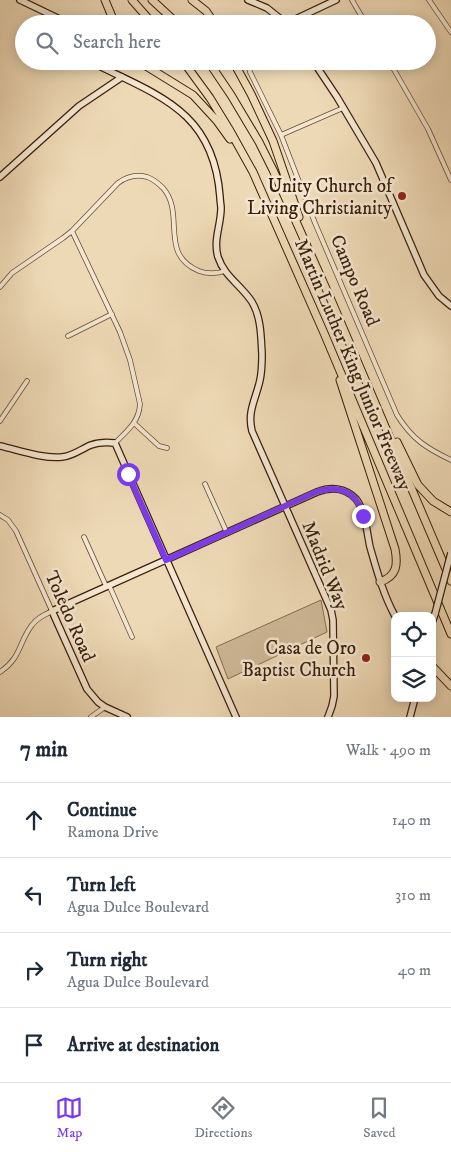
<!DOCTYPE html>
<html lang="en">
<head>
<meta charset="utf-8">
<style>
  body { margin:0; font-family:"IM FELL DW Pica",serif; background:#f6f6f7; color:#1f2937 }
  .controls { position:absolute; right:15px; bottom:15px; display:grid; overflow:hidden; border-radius:10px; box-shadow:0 2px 12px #0003 }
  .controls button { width:45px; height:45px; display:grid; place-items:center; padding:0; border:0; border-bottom:1px solid #e0e1e3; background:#fff; color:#1f2937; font:25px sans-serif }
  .stop { position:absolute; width:15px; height:15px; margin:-11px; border:4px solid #7c3aed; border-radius:50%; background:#fff }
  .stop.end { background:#7c3aed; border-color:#fff; box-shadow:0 1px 5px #0008 }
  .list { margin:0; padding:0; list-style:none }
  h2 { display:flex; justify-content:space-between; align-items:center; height:65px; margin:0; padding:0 20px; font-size:21px }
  h2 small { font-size:16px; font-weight:400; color:#747a83 }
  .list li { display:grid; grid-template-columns:32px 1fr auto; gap:15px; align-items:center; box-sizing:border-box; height:75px; padding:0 20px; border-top:1px solid #e0e1e3 }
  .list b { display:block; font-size:19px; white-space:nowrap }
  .list p { margin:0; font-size:16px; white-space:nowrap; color:#747a83 }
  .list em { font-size:16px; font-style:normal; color:#747a83 }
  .icon { flex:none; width:28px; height:28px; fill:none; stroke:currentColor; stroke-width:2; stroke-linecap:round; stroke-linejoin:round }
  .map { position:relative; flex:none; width:451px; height:717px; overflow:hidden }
  .search { position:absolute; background:#fff; box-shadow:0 2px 12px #0003; left:15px; right:15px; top:15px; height:55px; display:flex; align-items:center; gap:12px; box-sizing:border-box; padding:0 18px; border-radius:28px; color:#747a83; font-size:19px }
  .sheet { height:365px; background:#fff }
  nav { display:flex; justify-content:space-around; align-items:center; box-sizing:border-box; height:70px; border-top:1px solid #e0e1e3; background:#fff; font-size:14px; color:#747a83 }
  nav a { display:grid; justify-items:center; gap:2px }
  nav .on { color:#7c3aed }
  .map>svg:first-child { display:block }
  .green { fill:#cfb999; stroke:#846c51 }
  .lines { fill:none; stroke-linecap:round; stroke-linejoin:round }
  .street-casing { stroke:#664e34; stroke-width:5.5 }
  .secondary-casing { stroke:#391f09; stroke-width:8 }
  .highway-casing { stroke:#391f09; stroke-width:9 }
  .street { stroke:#f4e6d0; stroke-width:4 }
  .secondary { stroke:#f4e6d0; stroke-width:5.5 }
  .highway { stroke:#eed9b6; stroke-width:7 }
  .secondary-bridge-casing { stroke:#391f09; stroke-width:8; stroke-linecap:butt }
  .secondary-bridge { stroke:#f4e6d0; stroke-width:5.5 }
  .route { stroke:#7c3aed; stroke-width:6 }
  .poi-dot { fill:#8f2418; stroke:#f4e6d0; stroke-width:2 }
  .labels { text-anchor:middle; stroke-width:5; stroke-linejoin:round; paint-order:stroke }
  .poi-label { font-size:19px; fill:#391f09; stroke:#f4e6d0; text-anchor:end }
  .street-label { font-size:19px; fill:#391f09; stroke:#f4e6d0 }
</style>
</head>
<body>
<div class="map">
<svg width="451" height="717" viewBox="0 0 451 717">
  <rect width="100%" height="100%" fill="#eed9b6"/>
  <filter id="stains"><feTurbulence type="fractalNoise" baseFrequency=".004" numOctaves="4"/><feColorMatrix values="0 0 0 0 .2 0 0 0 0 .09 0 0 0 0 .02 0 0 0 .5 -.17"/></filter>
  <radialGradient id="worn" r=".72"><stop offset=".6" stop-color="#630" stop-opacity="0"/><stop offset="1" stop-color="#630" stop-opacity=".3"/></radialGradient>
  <path class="green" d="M321,600L327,632L228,679L216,647Z"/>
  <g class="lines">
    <g class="street-casing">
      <path id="street" d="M352,0L366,24
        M429,0L451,32
        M389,61L428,129L451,180
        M250,63L249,68L250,72L281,135L315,223L397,415C412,439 426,448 451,460
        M281,135L343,108
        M72,231L120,332L130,360L140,404C139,422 127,431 115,443
        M0,287L12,273L63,238L72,231L118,183C126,177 136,174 147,177C153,179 158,183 163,188C186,214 158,254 199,271C206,274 217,274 225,271
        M68,336L112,314
        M0,421L27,381
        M134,423L159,446L167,448
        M205,484L227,533
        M0,515L8,520L16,531L52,611C44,615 37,618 32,625C18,643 22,657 0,672
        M84,537L106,586
        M109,585L132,637
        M91,717L105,707"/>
    </g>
    <g class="secondary-casing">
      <path id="secondary" d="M20,0L70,24
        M248,0L267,8L287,24
        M272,24L286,22
        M285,24L336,0
        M92,61L97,65C163,97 214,114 220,197C220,201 221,205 221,208C221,225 213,240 218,257C224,276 242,286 252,302C261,317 261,336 262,354C262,363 262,371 260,380C256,399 247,411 252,431L331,610L333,620L334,696L332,706L328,717
        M313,61L337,97L376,163L424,275L439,296L451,306
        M0,177L79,106L122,77
        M0,446C18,450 43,459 62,457C73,456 81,449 91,445C99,442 107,442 115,443L236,717
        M432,623L435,614
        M127,717L105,707L98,702L87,689L52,611L317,492C330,487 345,487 356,499C365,510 367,533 370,547C377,571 383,594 395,616
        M410,717L415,698"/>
    </g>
    <g class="highway-casing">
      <path id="highway" d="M105,0L115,24
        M132,0L153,24
        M152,0L178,24
        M192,0L206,11L215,24
        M141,61L146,66L193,95L217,121L230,139
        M183,61L210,98L229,129L253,172L324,333L451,634
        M208,61L231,95L259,142L273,170L332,302L451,581
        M233,61L251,94L273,141L299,217
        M340,380L395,549C398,565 397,576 380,582
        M397,442L418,485L433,501L451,512
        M432,666L451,686"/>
    </g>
    <use href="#street" class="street"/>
    <use href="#secondary" class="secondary"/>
    <use href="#highway" class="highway"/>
    <g class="secondary-bridge-casing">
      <path id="secondary-bridge" d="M435,614L451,553"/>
    </g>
    <use href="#secondary-bridge" class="secondary-bridge"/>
  </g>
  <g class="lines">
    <path class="route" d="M128,474L166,560L316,492C339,484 358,492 363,516"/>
  </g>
  <g class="poi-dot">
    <circle cx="402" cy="196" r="5"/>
    <circle cx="366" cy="658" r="5"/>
  </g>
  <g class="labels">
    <g class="poi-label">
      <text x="392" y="192">Unity Church of<tspan x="392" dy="22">Living Christianity</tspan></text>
      <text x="356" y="654">Casa de Oro<tspan x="356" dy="22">Baptist Church</tspan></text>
    </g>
    <g class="street-label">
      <text transform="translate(356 280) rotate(67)" y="7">Campo Road</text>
      <text transform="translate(354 364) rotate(67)" y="7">Martin Luther King Junior Freeway</text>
      <text transform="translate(326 565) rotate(68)" y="7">Madrid Way</text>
      <text transform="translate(71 616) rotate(66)" y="7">Toledo Road</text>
    </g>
  </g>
  <rect width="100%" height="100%" filter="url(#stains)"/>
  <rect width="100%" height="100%" fill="url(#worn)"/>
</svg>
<div class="controls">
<button><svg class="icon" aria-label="locate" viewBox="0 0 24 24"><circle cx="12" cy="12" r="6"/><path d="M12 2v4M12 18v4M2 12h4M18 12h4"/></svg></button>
<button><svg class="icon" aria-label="layers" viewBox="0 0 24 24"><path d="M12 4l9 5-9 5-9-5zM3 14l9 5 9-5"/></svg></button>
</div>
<div class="stop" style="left:128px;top:474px"></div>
<div class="stop end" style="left:363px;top:516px"></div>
<div class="search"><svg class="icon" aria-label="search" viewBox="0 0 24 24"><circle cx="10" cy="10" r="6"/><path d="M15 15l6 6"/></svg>Search here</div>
</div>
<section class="sheet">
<h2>7 min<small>Walk · 490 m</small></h2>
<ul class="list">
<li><svg class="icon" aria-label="ahead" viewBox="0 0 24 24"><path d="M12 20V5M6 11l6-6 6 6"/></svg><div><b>Continue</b><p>Ramona Drive</p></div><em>140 m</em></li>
<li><svg class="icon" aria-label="left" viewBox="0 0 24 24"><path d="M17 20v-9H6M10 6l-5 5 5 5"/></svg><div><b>Turn left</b><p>Agua Dulce Boulevard</p></div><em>310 m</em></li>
<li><svg class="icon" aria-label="right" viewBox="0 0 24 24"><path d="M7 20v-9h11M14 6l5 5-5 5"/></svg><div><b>Turn right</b><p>Agua Dulce Boulevard</p></div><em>40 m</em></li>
<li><svg class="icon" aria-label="arrive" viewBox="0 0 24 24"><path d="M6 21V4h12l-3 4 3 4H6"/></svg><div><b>Arrive at destination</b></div></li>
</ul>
</section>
<nav>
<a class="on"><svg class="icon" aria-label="map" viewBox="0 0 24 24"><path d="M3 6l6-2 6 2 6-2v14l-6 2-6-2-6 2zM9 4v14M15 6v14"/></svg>Map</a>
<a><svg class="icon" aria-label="directions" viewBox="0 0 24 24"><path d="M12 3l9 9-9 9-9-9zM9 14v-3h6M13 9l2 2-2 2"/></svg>Directions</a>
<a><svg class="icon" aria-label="saved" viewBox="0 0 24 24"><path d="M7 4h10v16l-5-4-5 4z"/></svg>Saved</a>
</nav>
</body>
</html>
